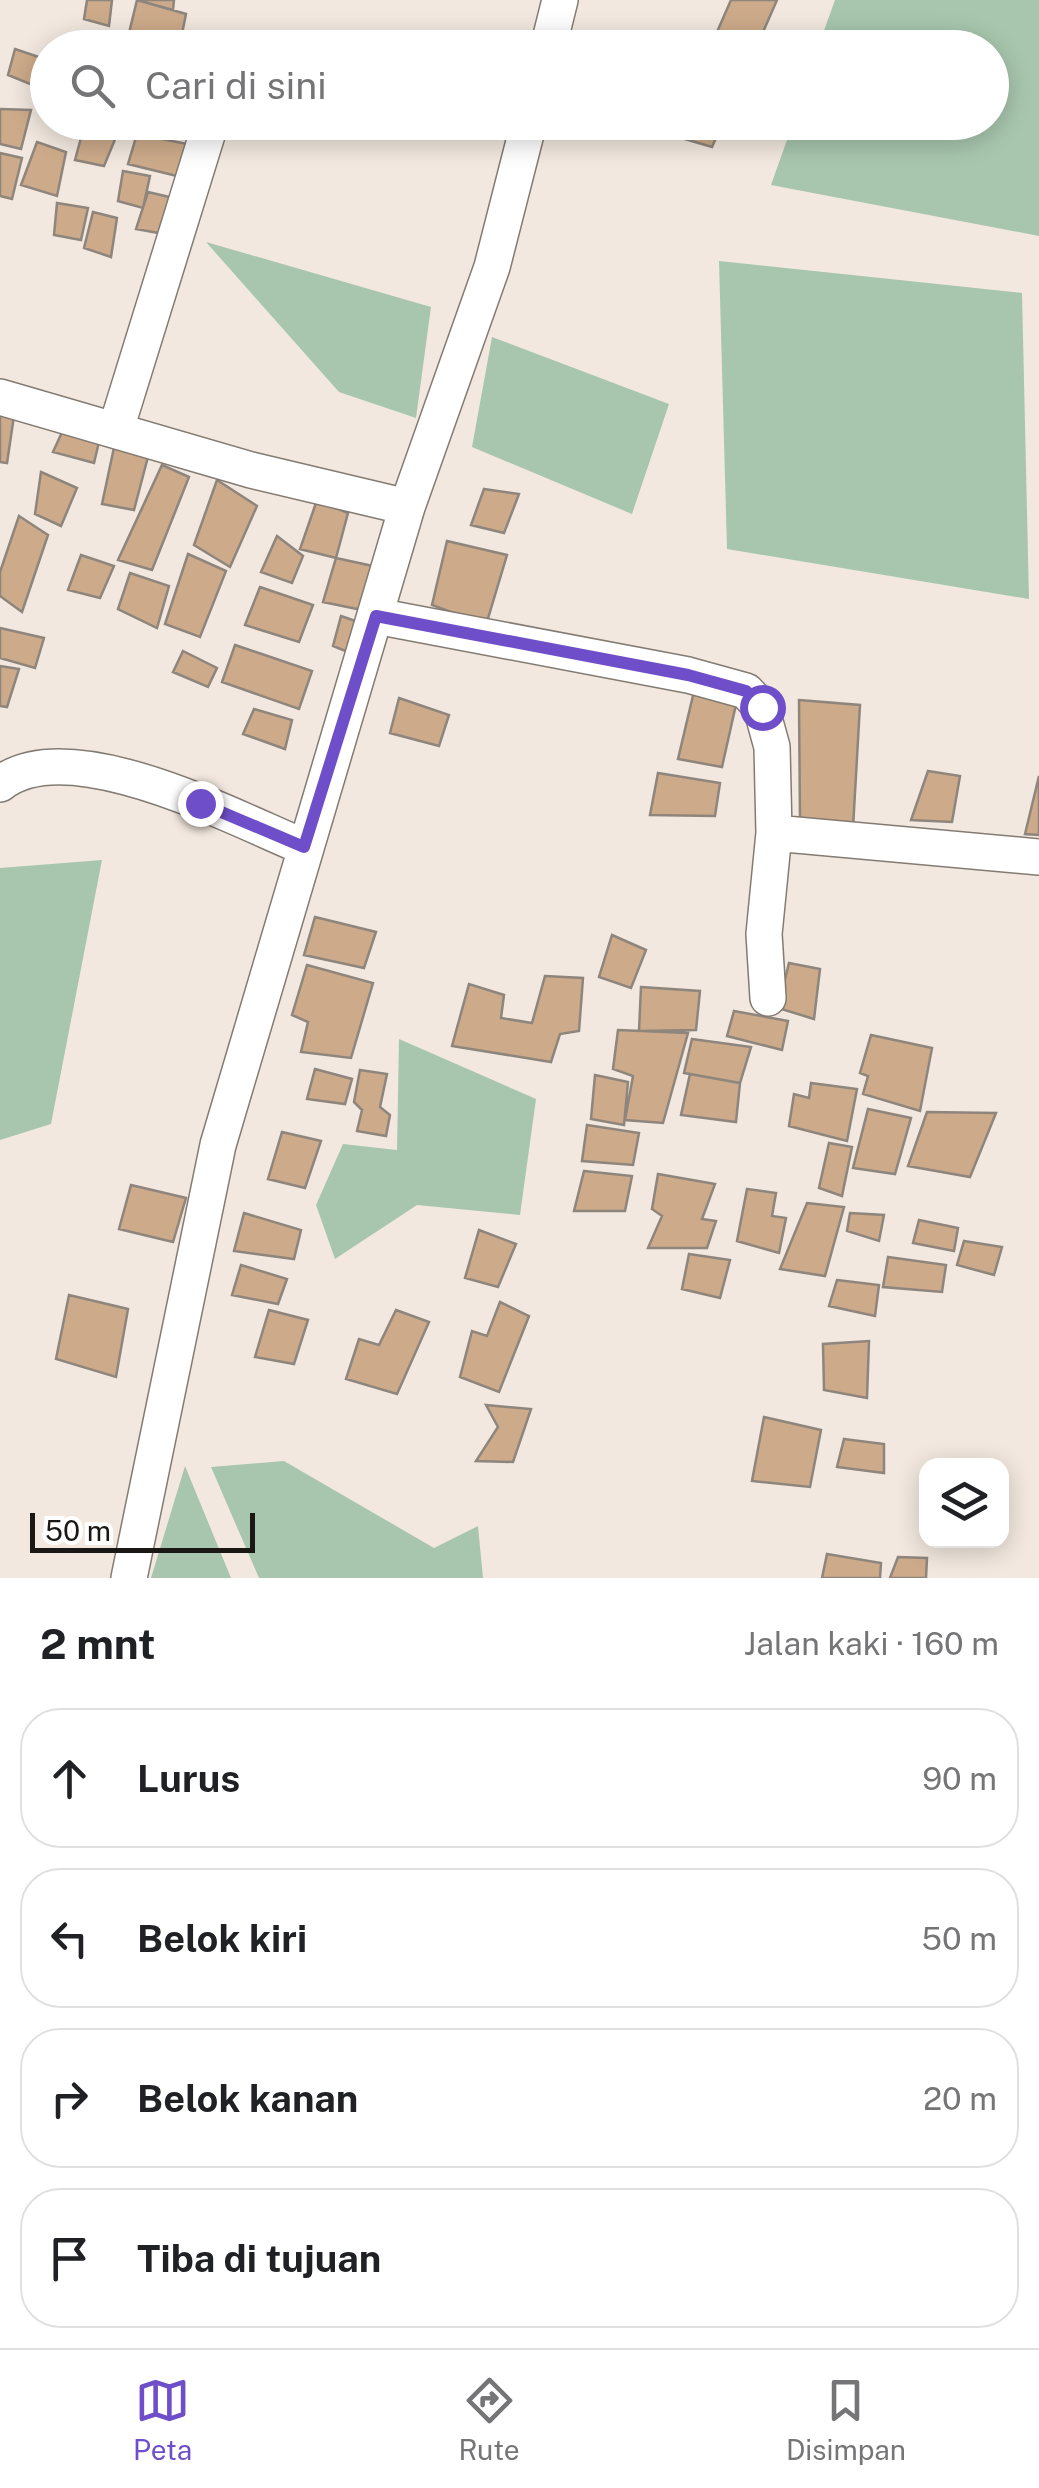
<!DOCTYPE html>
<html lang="id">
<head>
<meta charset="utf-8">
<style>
  body { margin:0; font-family:"Public Sans",sans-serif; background:#f6f6f6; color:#202124 }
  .controls { position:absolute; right:30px; bottom:30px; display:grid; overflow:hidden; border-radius:20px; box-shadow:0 5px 25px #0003 }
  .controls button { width:90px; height:90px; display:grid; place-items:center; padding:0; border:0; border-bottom:2px solid #e0e0e0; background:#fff; color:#202124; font:50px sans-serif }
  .scale { position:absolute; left:30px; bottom:25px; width:225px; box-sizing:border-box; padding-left:10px; border:5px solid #1b1714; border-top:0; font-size:28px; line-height:35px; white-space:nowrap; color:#1b1714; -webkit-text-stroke:8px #fff; paint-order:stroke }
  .stop { position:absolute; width:30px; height:30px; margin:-22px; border:8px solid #6f4fc9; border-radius:50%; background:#fff }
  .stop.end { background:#6f4fc9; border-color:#fff; box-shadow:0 2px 10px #0008 }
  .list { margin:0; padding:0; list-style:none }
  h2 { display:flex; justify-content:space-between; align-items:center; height:130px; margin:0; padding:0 40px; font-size:42px }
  h2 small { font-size:32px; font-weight:400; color:#757577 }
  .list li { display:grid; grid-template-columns:65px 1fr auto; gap:30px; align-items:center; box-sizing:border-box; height:140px; margin:0 20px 20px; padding:0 20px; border:2px solid #e0e0e0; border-radius:40px }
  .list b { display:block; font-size:38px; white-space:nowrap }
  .list em { font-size:32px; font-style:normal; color:#757577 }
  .icon { flex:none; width:55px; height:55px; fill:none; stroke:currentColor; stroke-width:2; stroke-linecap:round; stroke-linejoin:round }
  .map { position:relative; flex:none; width:1039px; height:1578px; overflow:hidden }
  .search { position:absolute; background:#fff; box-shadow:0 5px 25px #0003; left:30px; right:30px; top:30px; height:110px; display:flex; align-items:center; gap:25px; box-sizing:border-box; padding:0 35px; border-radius:55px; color:#757577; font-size:38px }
  .sheet { height:770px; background:#fff }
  nav { display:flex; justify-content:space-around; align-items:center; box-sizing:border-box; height:140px; border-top:2px solid #e0e0e0; background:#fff; font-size:28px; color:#757577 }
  nav a { display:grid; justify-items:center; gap:5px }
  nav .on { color:#6f4fc9 }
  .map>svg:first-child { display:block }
  .green { fill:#a8c6ae }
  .building { fill:#cdab8a; stroke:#8e857d; stroke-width:2.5 }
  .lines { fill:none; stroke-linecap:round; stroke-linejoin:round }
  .minor-casing { stroke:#837b72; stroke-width:38 }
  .minor { stroke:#fff; stroke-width:35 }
  .route { stroke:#6f4fc9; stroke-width:12 }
</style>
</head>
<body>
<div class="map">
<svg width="1039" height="1578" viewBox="0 0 1039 1578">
  <rect width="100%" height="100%" fill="#f2e8df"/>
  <path class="green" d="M835,0H1039V236L771,185L793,123L992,122V48L818,47Z
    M206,242L431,307L416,418L339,392Z
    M719,261L1022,293L1029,599L727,549Z
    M492,337L669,404L632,514L472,447Z
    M102,860L51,1124L0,1140V868Z
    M399,1039L536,1099L520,1215L417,1205L335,1259L316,1205L343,1144L397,1150Z
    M284,1461L434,1548L478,1526L483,1578H259L211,1467Z
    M185,1466L231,1578H151Z"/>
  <path class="building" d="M87,0H112L109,26L84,19Z
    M137,0L186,14L180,44L129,33Z
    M137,0H174L173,10Z
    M731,0H777L756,48H710Z
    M15,49L39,57L35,86L8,75Z
    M0,109L31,110L21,149L0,144Z
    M645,122H723L712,147L644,127Z
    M85,123L118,132L104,166L75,160Z
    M137,134L192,145L185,178L128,164Z
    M37,142L66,152L57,196L21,185Z
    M0,153L22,158L12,199L0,196Z
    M123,171L150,176L143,208L118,201Z
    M148,192L182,200L170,235L136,229Z
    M57,203L88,208L81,240L54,235Z
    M93,212L117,218L111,257L84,248Z
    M0,412L14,416L7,463L0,462Z
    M63,430L99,442L94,463L53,452Z
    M116,438L149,453L134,510L102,504Z
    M162,465L189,477L152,570L118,560Z
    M41,472L77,488L61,526L35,514Z
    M217,480L257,506L230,567L194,545Z
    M484,489L519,494L504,533L471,525Z
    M317,500L348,513L336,558L300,549Z
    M19,516L48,535L22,612L0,596V572Z
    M277,536L303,556L292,583L261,572Z
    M447,541L507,555L486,625L432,605Z
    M188,554L226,571L200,637L165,624Z
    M81,555L114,566L100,598L68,590Z
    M336,558L382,568L367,611L323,602Z
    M130,573L169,586L157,628L118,609Z
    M260,587L313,605L299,642L245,625Z
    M341,616L373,627L363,658L333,646Z
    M0,628L44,638L35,668L0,658Z
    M235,645L312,671L299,709L222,682Z
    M183,651L217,668L208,687L173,672Z
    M0,666L19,669L7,707L0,706Z
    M695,687L737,700L722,767L678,759Z
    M399,698L449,715L439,746L390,733Z
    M799,700L860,705L853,828L800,820Z
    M254,709L292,720L285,749L243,734Z
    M928,771L960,776L952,822L911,820Z
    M658,773L720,783L715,816L650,815Z
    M1039,776V835L1025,834Z
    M315,917L376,932L364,968L304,955Z
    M612,935L646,950L631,988L599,977Z
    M789,963L820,969L814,1019L778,1008Z
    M307,965L373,983L351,1058L301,1052L308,1022L292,1015Z
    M545,976L583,978L579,1031L560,1034L551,1062L452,1046L469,984L504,995L501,1018L532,1023Z
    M641,987L700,991L696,1030L639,1031Z
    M734,1011L788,1021L782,1050L727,1036Z
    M618,1030L688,1033L663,1123L625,1120L633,1076L613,1069Z
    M871,1035L932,1048L920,1111L863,1094L868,1076L860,1073Z
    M692,1039L751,1047L740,1083L684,1073Z
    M315,1069L352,1079L345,1104L307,1099Z
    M360,1070L387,1074L380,1107L390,1115L386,1136L357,1131L362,1110L354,1102Z
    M690,1074L740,1083L736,1122L681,1115Z
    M595,1075L628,1082L624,1125L591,1119Z
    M811,1083L857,1089L847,1141L789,1126L794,1094L809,1098Z
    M868,1109L911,1118L895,1174L853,1168Z
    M927,1112L996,1113L970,1177L908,1166Z
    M587,1125L639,1133L633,1165L582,1161Z
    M282,1132L321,1141L305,1188L268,1179Z
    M829,1143L852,1147L842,1196L819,1188Z
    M584,1171L632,1176L625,1211H574Z
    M658,1174L715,1184L702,1219L716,1221L707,1248H648L662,1216L652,1209Z
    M131,1185L186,1198L173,1242L119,1229Z
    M747,1189L776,1193L772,1216L786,1218L779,1253L737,1241Z
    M807,1203L844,1207L825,1276L780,1269Z
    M244,1213L301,1230L294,1259L234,1251Z
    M850,1213L884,1215L879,1241L847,1231Z
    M919,1220L958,1228L954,1251L913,1243Z
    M479,1230L516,1244L498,1287L465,1278Z
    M964,1241L1002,1247L994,1275L957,1265Z
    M689,1254L730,1260L720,1298L682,1289Z
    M888,1257L946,1265L942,1292L883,1287Z
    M241,1265L287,1279L278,1304L232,1295Z
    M837,1280L879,1285L875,1316L829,1306Z
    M69,1295L128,1309L116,1377L56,1359Z
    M500,1302L529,1316L499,1392L460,1377L472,1331L487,1336Z
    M269,1310L308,1320L294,1364L255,1357Z
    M396,1310L429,1322L397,1394L346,1379L359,1339L379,1345Z
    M869,1341L867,1398L824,1390L823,1344Z
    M486,1405L531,1409L513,1462L476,1461L498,1427Z
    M764,1417L821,1430L810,1487L752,1481Z
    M844,1439L884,1444V1473L837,1467Z
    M827,1554L881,1563L880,1578H822Z
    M898,1557L927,1558L926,1578H890Z"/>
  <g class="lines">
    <g class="minor-casing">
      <path id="minor" d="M548,48L560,0
        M0,397L251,470L407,507
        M116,429L211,122
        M376,616L688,675L746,691L761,707L772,747L774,833L764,934L768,998
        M0,784C68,730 234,818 304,847
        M774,833L1039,857
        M129,1578L218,1145L407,507L492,267L529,122"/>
    </g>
    <use href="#minor" class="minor"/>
  </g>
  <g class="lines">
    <path class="route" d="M200,803L304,847L376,616L688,675L746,691L762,707"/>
  </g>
</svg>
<div class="controls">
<button><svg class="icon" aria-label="layers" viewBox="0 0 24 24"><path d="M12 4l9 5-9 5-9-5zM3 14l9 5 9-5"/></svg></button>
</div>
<div class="scale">50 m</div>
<div class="stop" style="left:762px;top:707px"></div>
<div class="stop end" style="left:200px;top:803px"></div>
<div class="search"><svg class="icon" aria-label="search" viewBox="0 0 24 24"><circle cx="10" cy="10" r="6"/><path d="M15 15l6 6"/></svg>Cari di sini</div>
</div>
<section class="sheet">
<h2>2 mnt<small>Jalan kaki · 160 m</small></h2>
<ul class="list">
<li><svg class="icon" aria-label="ahead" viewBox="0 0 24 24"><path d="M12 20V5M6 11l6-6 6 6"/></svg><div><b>Lurus</b></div><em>90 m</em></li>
<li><svg class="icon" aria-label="left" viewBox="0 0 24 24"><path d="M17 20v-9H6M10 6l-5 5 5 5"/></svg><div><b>Belok kiri</b></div><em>50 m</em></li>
<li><svg class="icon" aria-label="right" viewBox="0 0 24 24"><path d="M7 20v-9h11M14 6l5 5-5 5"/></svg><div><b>Belok kanan</b></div><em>20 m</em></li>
<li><svg class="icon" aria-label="arrive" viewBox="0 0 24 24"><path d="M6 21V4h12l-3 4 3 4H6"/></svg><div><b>Tiba di tujuan</b></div></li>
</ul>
</section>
<nav>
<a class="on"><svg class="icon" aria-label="map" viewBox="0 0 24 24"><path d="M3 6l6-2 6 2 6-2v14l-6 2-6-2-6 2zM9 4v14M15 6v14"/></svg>Peta</a>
<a><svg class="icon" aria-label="directions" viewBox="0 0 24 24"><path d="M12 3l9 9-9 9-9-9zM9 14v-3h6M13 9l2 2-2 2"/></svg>Rute</a>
<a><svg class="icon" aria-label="saved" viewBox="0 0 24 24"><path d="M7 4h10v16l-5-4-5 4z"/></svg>Disimpan</a>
</nav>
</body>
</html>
